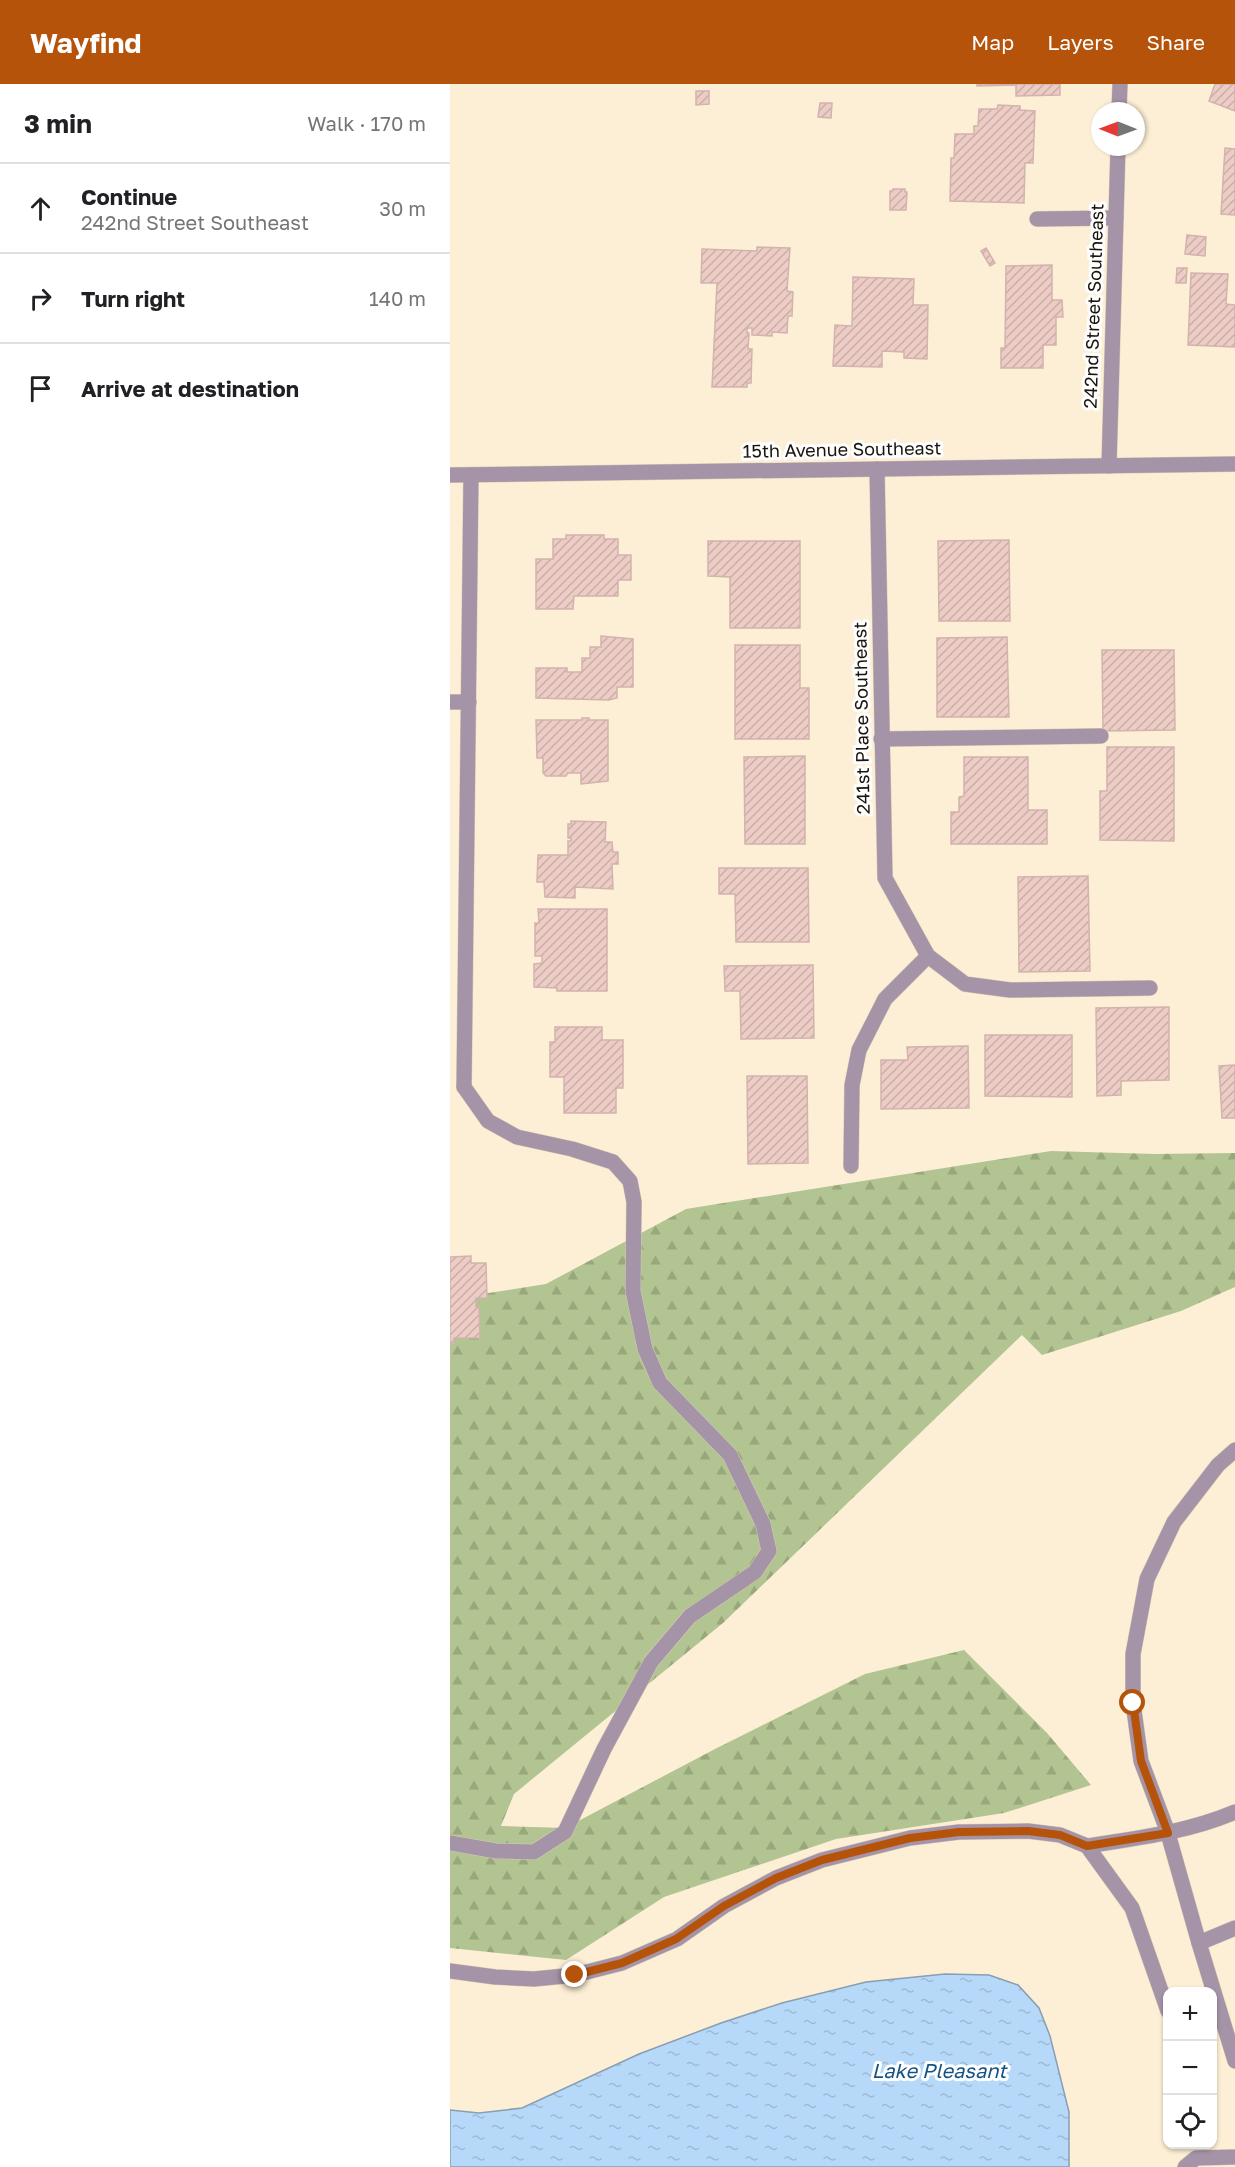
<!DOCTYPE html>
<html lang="en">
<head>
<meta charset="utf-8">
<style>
  body { margin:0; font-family:"Golos Text",sans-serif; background:#f6f6f6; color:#202124 }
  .controls { position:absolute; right:18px; bottom:18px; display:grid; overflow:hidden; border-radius:12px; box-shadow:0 2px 4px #0004 }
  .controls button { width:54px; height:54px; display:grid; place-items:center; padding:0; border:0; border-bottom:2px solid #e0e0e0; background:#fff; color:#202124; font:30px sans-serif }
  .compass { position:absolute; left:641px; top:18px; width:54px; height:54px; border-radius:50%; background:#fff; box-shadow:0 2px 4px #0004; rotate:271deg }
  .stop { position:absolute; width:18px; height:18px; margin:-14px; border:4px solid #b45309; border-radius:50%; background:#fff }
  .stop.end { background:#b45309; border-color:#fff; box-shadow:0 2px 6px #0008 }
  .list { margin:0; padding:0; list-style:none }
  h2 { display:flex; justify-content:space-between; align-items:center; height:78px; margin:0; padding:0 24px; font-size:26px }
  h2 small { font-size:20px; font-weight:400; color:#757577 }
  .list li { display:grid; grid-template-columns:39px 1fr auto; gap:18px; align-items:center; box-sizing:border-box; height:90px; padding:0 24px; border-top:2px solid #e0e0e0 }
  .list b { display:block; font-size:22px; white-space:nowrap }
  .list p { margin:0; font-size:20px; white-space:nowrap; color:#757577 }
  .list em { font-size:20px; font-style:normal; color:#757577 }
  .icon { flex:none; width:33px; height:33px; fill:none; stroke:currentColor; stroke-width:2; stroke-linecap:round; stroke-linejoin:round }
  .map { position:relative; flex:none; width:785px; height:2083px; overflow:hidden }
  header { display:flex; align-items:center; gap:36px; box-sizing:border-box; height:84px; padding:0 30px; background:#b45309; color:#fff }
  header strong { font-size:28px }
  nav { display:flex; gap:33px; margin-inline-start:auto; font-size:21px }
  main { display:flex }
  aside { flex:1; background:#fff }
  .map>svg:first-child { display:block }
  .forest { fill:url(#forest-firs) }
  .water { fill:url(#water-ripples); stroke:#889eb2; stroke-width:1.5 }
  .building { fill:url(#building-hatch); stroke:#d2b3ad; stroke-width:1.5 }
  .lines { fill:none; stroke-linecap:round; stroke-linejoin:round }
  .service-casing { stroke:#d9ccb5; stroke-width:16 }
  .minor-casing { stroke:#d9ccb5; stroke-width:16 }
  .tertiary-casing { stroke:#d9ccb5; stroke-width:16 }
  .service { stroke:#a594a7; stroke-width:15 }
  .minor { stroke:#a594a7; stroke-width:15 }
  .tertiary { stroke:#a594a7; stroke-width:15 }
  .route { stroke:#b45309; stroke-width:8 }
  .labels { text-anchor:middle; stroke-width:6; stroke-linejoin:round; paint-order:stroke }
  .street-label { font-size:18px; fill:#19150c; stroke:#fefefe }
  .water-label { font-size:20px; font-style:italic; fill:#155384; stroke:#fefefe }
</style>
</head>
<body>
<header>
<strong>Wayfind</strong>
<nav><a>Map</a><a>Layers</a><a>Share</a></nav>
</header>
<main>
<aside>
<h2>3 min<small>Walk · 170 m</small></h2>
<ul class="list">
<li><svg class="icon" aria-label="ahead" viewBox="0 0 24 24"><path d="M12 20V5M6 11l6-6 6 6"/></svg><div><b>Continue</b><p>242nd Street Southeast</p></div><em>30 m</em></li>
<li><svg class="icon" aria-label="right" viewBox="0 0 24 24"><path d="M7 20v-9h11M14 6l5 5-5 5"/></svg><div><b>Turn right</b></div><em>140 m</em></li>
<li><svg class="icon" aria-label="arrive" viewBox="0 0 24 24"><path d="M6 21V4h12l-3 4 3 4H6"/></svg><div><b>Arrive at destination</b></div></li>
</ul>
</aside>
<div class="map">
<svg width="785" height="2083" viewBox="0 0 785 2083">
  <defs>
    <pattern id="forest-firs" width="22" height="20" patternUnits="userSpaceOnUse" patternTransform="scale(1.5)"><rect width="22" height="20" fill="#b2c491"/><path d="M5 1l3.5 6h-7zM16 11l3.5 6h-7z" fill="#98a87c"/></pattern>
    <pattern id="water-ripples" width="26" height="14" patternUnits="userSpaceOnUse" patternTransform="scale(1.5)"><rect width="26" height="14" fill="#b7d9f9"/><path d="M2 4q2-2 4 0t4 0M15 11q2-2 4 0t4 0" fill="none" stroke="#9db9d4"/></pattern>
    <pattern id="building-hatch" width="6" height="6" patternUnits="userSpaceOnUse" patternTransform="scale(1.5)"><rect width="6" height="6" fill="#ecccc5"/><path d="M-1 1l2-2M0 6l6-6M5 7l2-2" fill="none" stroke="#caaea8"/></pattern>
  </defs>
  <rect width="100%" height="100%" fill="#fdefd5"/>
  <path class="forest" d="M601,1067L705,1070L785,1069V1203L731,1227L592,1271L572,1251L273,1539L64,1710L51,1742L115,1744L265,1665L415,1590L514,1566L597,1649L641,1701L554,1729L386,1755L214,1813L116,1876L0,1864V1215L96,1200L236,1125Z"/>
  <path class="water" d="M495,1890L539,1891L568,1901L589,1924L600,1952L619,2028V2083H0V2026L29,2029L72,2024L189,1970L271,1939L332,1919L416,1898Z"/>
  <path class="building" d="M527,0H610V11L566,12V1L527,2Z
    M765,0H785V27L759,17Z
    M246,7H259V20L246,21Z
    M370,19H382L381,34L368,33Z
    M548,21L570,22V26L585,27L583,79H575L574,119L500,117L501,74H504L505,50H524V42H528L529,25H547Z
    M775,64L785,65V131L771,130Z
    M443,105H455V108H457L456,126H440V107H442Z
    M737,151L756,153L755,172L735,170Z
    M307,163L340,164L337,207L343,208L342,232H338L337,249L322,248V252L302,251V244H297V249H299L298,265H302L301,299H297V303H262L267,199H251L252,165L307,167Z
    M536,164L545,179L540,182L531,167Z
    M602,181V216H612L613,233H606V261H593V284H551V264H555L556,182Z
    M727,184H737L736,199H726Z
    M741,189L778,190L776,220L785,221V263L738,261Z
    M403,193L464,195L463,221H478L477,275L454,274V268L432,267V283L383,282L385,241L402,242Z
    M116,451H154V455H168V471H181V496H168V512H124L123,525H86V475H103V455H116Z
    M559,456L560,537H489L488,457Z
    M258,457H350V544H280V493L258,492Z
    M151,552L183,555V603H167V614L159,616L86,614V584H117V588H132V574H140V563H151Z
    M557,553L559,633H487V554Z
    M285,561H350V604H359V655H285Z
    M652,566H724L725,646L653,647Z
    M132,634H139V636H158V697L131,700V689H118L116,692H96L93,689V674H87L86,636H132Z
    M657,663H724V757L650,756V707H657Z
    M355,672V760H295L294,673Z
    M514,673H578V726H597V760H501V728H509V713L514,712Z
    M121,737L156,738L155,758H162L163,768H168V780H162L163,805L125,803V814L95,813L94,798H87L88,771H118V757H121V754H118V740H121Z
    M269,784H358L359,858H286L285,810H269Z
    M638,792L640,887L569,888L568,793Z
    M88,825H157V907H107V904L84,903V880L92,879V872H85V839H89Z
    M363,881L364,954L291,955L290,907H275L274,882Z
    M719,923V996L671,997V1011L647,1012L646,924Z
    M105,943H152V956H173V1004H166V1029H114V993H100V958H105Z
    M535,951H622V1013L535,1012Z
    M518,962L519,1024L431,1025V976H458L457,963Z
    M785,981V1034H772L769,982Z
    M297,992H357L358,1079L298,1080Z
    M21,1172V1179H36L37,1214H26V1223H29L30,1254H4V1260H0V1173Z"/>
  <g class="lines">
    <g class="service-casing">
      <path id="service" d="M587,135L666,134
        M0,618H19
        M431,655L651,652
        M401,1082L402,1001L409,966L435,915L478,872L515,900L560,906L700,904
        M0,1759L46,1767L84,1768L115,1748L154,1665L201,1578L240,1532L305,1488L319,1467L313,1440L280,1371L210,1299L195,1265L183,1207L184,1118L180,1097L163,1078L122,1065L67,1053L38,1037L14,1003
        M637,1762C688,1754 738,1748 785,1728
        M749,1859L785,1844
        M0,1887L45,1893L84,1895L125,1891L172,1879L227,1855L274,1822L326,1794L372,1776L460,1754L509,1748L578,1747L610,1751L637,1762L682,1824L718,1927
        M735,2083L746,2074L785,2073"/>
    </g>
    <g class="minor-casing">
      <path id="minor" d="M669,27L670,0
        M659,382L668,63
        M427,385L435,794L478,872
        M14,1003L21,391
        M785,1366L768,1381L724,1438L697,1495L683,1570V1619L691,1677L717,1746L749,1859L785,1977"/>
    </g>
    <g class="tertiary-casing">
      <path id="tertiary" d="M0,391L785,380"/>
    </g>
    <use href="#service" class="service"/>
    <use href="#minor" class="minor"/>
    <use href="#tertiary" class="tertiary"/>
  </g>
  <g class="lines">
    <path class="route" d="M125,1891L172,1879L226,1855L274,1822L326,1794L372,1776L460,1754L509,1748L578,1747L610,1751L637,1762L718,1749L691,1677L683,1619"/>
  </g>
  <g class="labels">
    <g class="street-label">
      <text transform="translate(644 222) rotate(-88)" y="6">242nd Street Southeast</text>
      <text transform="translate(392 366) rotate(-1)" y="6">15th Avenue Southeast</text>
      <text transform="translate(412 634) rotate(-91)" y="6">241st Place Southeast</text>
    </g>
    <g class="water-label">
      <text x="489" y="1994">Lake Pleasant</text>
    </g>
  </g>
</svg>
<div class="controls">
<button>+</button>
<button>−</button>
<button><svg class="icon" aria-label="locate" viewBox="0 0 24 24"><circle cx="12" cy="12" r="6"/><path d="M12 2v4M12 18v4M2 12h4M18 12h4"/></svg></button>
</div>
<svg class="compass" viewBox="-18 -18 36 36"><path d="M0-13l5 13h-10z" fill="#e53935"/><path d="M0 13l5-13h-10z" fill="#757577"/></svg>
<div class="stop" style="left:683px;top:1619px"></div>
<div class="stop end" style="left:125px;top:1891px"></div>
</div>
</main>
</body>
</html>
